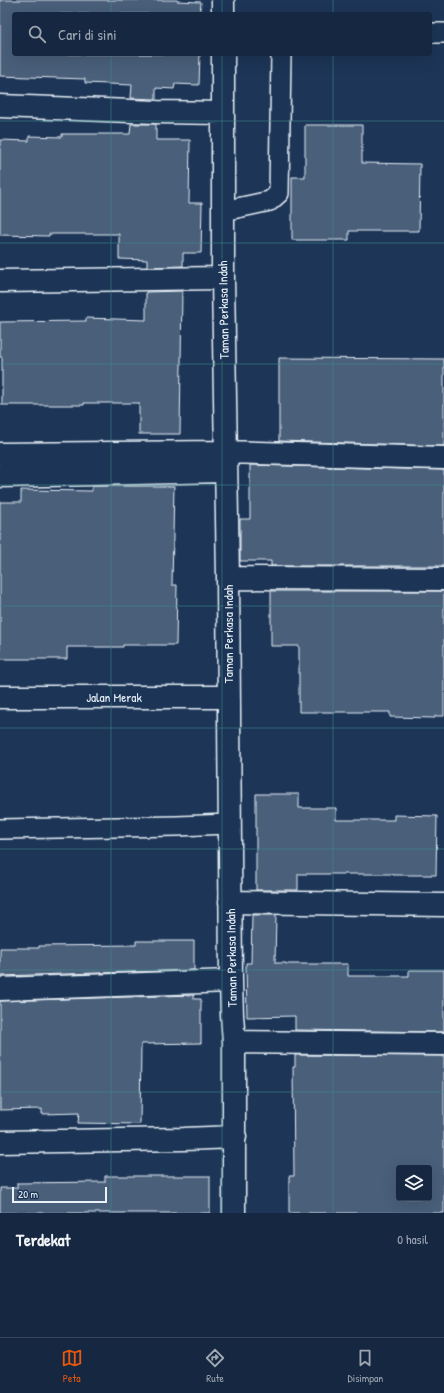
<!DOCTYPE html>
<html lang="id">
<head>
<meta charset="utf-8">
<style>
  body { margin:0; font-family:"Patrick Hand",sans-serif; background:#23344c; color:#f1f3f6 }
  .controls { position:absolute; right:12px; bottom:12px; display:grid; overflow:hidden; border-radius:4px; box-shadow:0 4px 16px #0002 }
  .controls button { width:36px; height:36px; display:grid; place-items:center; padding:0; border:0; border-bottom:1px solid #35445a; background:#162841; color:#f1f3f6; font:20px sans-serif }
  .scale { position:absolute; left:12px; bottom:10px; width:95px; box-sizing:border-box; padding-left:4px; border:2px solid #e8f1f8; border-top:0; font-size:11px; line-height:14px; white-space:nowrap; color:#e8f1f8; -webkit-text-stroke:3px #1d3557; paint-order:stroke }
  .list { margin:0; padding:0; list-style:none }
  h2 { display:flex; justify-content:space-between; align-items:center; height:52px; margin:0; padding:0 16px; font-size:17px }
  h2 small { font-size:13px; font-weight:400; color:#9ea6b1 }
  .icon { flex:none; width:22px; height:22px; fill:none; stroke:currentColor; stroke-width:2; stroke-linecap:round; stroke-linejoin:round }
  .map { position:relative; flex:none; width:444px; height:1213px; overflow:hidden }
  .search { position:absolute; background:#162841; box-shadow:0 4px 16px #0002; left:12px; right:12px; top:12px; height:44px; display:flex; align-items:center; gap:10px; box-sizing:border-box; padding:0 14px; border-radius:4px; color:#9ea6b1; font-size:15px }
  .sheet { height:124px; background:#162841 }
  nav { display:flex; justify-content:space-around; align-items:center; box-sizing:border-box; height:56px; border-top:1px solid #35445a; background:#162841; font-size:11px; color:#9ea6b1 }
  nav a { display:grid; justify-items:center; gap:2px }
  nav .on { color:#ea580c }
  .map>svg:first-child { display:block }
  .building { fill:#495e7a; stroke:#e8f1f8; fill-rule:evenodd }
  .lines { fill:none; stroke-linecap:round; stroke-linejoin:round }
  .lane-casing { stroke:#e8f1f8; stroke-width:22 }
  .street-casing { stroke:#e8f1f8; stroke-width:25 }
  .lane { stroke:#1d3557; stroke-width:19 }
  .street { stroke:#1d3557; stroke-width:22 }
  .grid { fill:none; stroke:#3a8f8a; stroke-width:1; stroke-opacity:0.55 }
  .labels { text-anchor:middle; stroke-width:4; stroke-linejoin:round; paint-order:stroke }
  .street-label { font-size:13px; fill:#e8f1f8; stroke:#1d3557 }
</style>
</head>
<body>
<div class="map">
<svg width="444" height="1213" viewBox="0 0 444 1213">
  <rect width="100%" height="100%" fill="#1d3557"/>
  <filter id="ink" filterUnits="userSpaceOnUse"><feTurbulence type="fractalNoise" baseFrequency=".025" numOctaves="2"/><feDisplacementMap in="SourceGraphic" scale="8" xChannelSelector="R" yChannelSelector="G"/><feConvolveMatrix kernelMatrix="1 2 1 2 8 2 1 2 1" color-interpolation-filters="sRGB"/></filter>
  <g filter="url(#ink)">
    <path class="building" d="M0,0H177V1L201,2L200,14H14V54H200L199,85L175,84L174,89L156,88V99L131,98L132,85L85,83V79L0,76Z
      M131,124H156V140H190L189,203H202L201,253H183V266L147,267V260L119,259V234H49V236L0,235V140L29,141V136L62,137V134H130Z
      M305,125H362V163L420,164L419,231H349V240H292V177H305Z
      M182,291L180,434H139V403H84V405H2V357H0V322L86,321V318L146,320V292Z
      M279,358L444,359V446L279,441Z
      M250,465L444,470V566H271V561H240V519H250Z
      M92,486H174L172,585H177L176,645H123V647H67V659H0V502H21V490L92,491Z
      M271,591H444V716H435V718L390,717V712H299V646H271Z
      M256,794H299V808H336V820H394V815L437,816L436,875H393V874H298V890H256Z
      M252,915H276L275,963H286V964H348V976H409V970H444V1032L295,1030V1016L247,1017L246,963H251Z
      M136,941H194V970L0,976V948H39V946L136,945Z
      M194,995V999H201V1043L141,1044L140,1124L78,1123L79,1113L42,1114V1109L0,1110V1001Z
      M295,1055L444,1056V1213H289V1176H294L293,1067H295ZM399,1168H429V1198H399Z
      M105,1176H210V1213H0V1188H17V1183L105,1182Z"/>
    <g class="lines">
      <g class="lane-casing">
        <path id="lane" d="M430,33H444
          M223,211L270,201L279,193L281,54
          M0,829L177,826L229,824"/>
      </g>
      <g class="street-casing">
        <path id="street" d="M223,14V0
          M223,54V278L228,578L231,981L232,1015L234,1042V1213
          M0,106L157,112L223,113
          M0,281L223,278
          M0,454L225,452L444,458
          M0,476L226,471
          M228,578L444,579
          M0,697H228
          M230,902L444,905
          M0,989L231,981
          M234,1042L444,1044
          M0,1142L184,1139L235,1137"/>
      </g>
      <use href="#lane" class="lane"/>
      <use href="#street" class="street"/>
    </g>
  </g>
  <path class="grid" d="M111,0V14M222,0V14M333,0V14M111,54V1213M222,54V1213M333,54V1213M0,121H444M0,243H444M0,364H444M0,485H444M0,606H444M0,728H444M0,849H444M0,970H444M0,1092H444"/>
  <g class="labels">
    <g class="street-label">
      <text transform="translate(223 310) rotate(-91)" y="5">Taman Perkasa Indah</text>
      <text transform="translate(228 634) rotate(-90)" y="5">Taman Perkasa Indah</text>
      <text x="114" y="702">Jalan Merak</text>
      <text transform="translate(231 958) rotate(-91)" y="5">Taman Perkasa Indah</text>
    </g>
  </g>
</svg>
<div class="controls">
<button><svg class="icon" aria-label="layers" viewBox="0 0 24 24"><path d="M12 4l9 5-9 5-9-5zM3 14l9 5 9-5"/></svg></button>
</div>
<div class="scale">20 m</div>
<div class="search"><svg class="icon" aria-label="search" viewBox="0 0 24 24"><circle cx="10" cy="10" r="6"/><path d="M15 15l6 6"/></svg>Cari di sini</div>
</div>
<section class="sheet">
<h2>Terdekat<small>0 hasil</small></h2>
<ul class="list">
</ul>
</section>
<nav>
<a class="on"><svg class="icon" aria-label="map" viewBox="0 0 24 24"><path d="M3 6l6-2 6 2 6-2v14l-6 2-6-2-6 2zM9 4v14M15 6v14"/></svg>Peta</a>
<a><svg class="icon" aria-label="directions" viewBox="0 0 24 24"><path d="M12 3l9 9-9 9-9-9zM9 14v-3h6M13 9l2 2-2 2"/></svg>Rute</a>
<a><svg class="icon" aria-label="saved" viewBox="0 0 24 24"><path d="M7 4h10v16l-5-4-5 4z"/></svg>Disimpan</a>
</nav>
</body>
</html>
